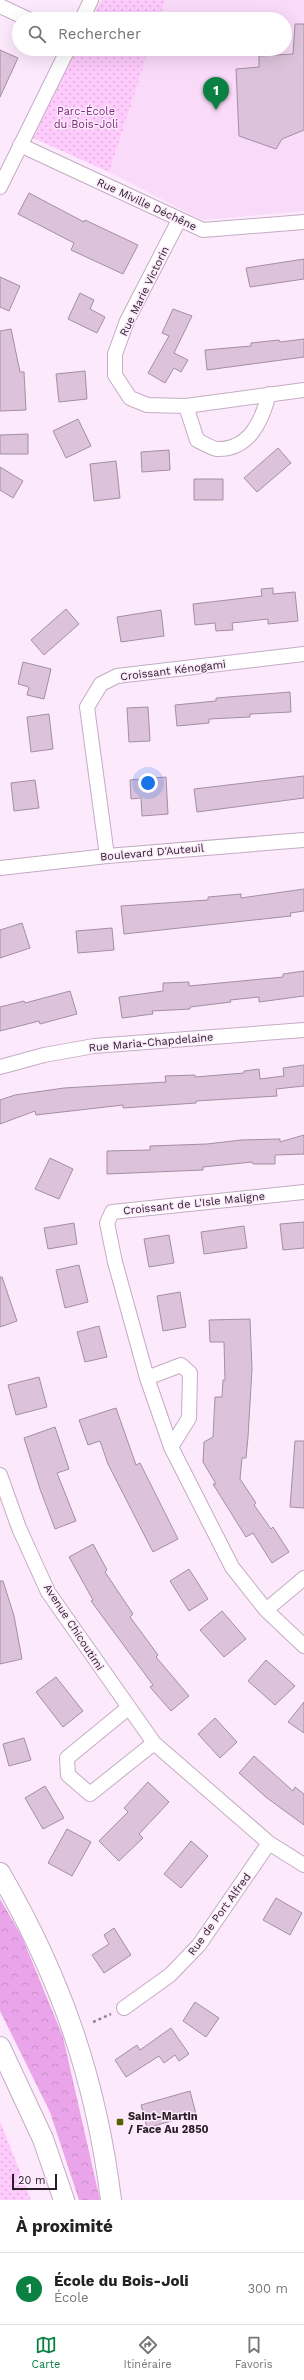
<!DOCTYPE html>
<html lang="fr">
<head>
<meta charset="utf-8">
<style>
  body { margin:0; font-family:"Work Sans",sans-serif; background:#f6f6f6; color:#222 }
  .scale { position:absolute; left:12px; bottom:10px; width:45px; box-sizing:border-box; padding-left:4px; border:2px solid #261d25; border-top:0; font-size:11px; line-height:14px; white-space:nowrap; color:#261d25; -webkit-text-stroke:3px #fde9fc; paint-order:stroke }
  .you { position:absolute; left:148px; top:783px; width:14px; height:14px; margin:-10px; border:3px solid #fff; border-radius:50%; background:#1a73e8; box-shadow:0 0 0 6px #1a73e833 }
  .badge { display:grid; place-items:center; width:26px; height:26px; border-radius:50%; background:#0b8043; color:#fff; font-size:13px; font-weight:700 }
  .pin { position:absolute; translate:-50% -33px; filter:drop-shadow(0 1px 2px #0008) }
  .pin::after { content:''; position:absolute; top:21px; width:14px; height:12px; background:inherit; clip-path:polygon(0 0,100% 0,50% 100%) }
  .list { margin:0; padding:0; list-style:none }
  h2 { display:flex; justify-content:space-between; align-items:center; height:52px; margin:0; padding:0 16px; font-size:17px }
  h2 small { font-size:13px; font-weight:400; color:#767676 }
  .list li { display:grid; grid-template-columns:26px 1fr auto; gap:12px; align-items:center; box-sizing:border-box; height:72px; padding:0 16px; border-top:1px solid #e0e0e0 }
  .list b { display:block; font-size:15px; white-space:nowrap }
  .list p { margin:0; font-size:13px; white-space:nowrap; color:#767676 }
  .list em { font-size:13px; font-style:normal; color:#767676 }
  .icon { flex:none; width:22px; height:22px; fill:none; stroke:currentColor; stroke-width:2; stroke-linecap:round; stroke-linejoin:round }
  .map { position:relative; flex:none; width:304px; height:2200px; overflow:hidden }
  .search { position:absolute; background:#fff; box-shadow:0 4px 16px #0002; left:12px; right:12px; top:12px; height:44px; display:flex; align-items:center; gap:10px; box-sizing:border-box; padding:0 14px; border-radius:22px; color:#767676; font-size:15px }
  .sheet { height:124px; background:#fff }
  nav { display:flex; justify-content:space-around; align-items:center; box-sizing:border-box; height:56px; border-top:1px solid #e0e0e0; background:#fff; font-size:11px; color:#767676 }
  nav a { display:grid; justify-items:center; gap:2px }
  nav .on { color:#0b8043 }
  .map>svg:first-child { display:block }
  .built { fill:#f9daf8 }
  .forest { fill:url(#forest-crowns) }
  .park { fill:url(#park-dots) }
  .building { fill:#dcc3db; stroke:#a58ea5 }
  .lines { fill:none; stroke-linecap:round; stroke-linejoin:round }
  .minor-casing { stroke:#c4acc4; stroke-width:16 }
  .secondary-casing { stroke:#c4acc4; stroke-width:22 }
  .path { stroke:#928391; stroke-width:2.5; stroke-dasharray:3 3; stroke-linecap:butt }
  .minor { stroke:#fff; stroke-width:14 }
  .secondary { stroke:#fff; stroke-width:20 }
  .poi-dot { fill:#556000; stroke:#fde9fc; stroke-width:1.5 }
  .labels { text-anchor:middle; stroke-width:3; stroke-linejoin:round; paint-order:stroke }
  .park-label { font-size:11px; fill:#7d2d7e; stroke:#fde9fc }
  .street-label { font-size:11px; fill:#261d25; stroke:#fde9fc }
  .poi-label { font-size:11px; font-weight:bold; fill:#261d25; stroke:#fde9fc; text-anchor:start }
</style>
</head>
<body>
<div class="map">
<svg width="304" height="2200" viewBox="0 0 304 2200">
  <defs>
    <pattern id="forest-crowns" width="20" height="18" patternUnits="userSpaceOnUse"><rect width="20" height="18" fill="#eaa4e9"/><path d="M2 6a3 3 0 1 1 6 0M12 15a3 3 0 1 1 6 0" fill="none" stroke="#c98dc8"/></pattern>
    <pattern id="park-dots" width="8" height="8" patternUnits="userSpaceOnUse"><rect width="8" height="8" fill="#fecbfc"/><path d="M2 2h.1M6 6h.1" fill="none" stroke="#daaed8" stroke-width="1.8" stroke-linecap="round"/></pattern>
  </defs>
  <rect width="100%" height="100%" fill="#fde9fc"/>
  <path class="built" d="M166,0H304V211L202,220L109,172L149,49H285V19H159Z"/>
  <path class="forest" d="M0,1899L22,1937L63,2037L100,2200H79L50,2112L0,2011Z"/>
  <path class="park" d="M101,0H166L159,19H92Z
    M77,49H149L109,172L33,138Z
    M0,2121L31,2200H0Z"/>
  <path class="building" d="M295,24H304V130L282,139L276,149L239,136L236,69L259,67V56L293,54Z
    M0,50L18,58L0,97Z
    M29,193L84,222L85,220L138,245L123,274L71,250L74,243L18,214Z
    M304,259V279L250,287L246,268Z
    M0,277L20,286L9,311L0,307Z
    M80,293L94,300L90,309L105,317L97,333L68,319Z
    M173,309L192,316L174,353L188,360L181,372L174,368L165,383L148,373L169,336L162,333Z
    M11,329L20,372H24L26,410L0,411V331Z
    M304,339V357L207,370L205,350L251,346V343L279,340L280,342Z
    M85,371L87,399L59,402L56,374Z
    M78,419L91,446L66,458L53,431Z
    M28,434V454H0V435Z
    M278,448L291,463L257,492L244,478Z
    M169,450L170,470L142,472L141,452Z
    M116,461L120,498L94,501L90,464Z
    M0,467L23,481L13,498L0,490Z
    M194,479H223V500H194Z
    M273,588V594L295,592L298,621L268,624V619L232,623L233,630L216,631L215,623L195,625L193,604L262,596L261,589Z
    M66,609L79,624L44,655L31,640Z
    M161,610L164,636L121,642L117,617Z
    M23,662L51,669L44,699L27,695L29,687L18,684Z
    M290,692L291,712L250,714V717L209,719V723L177,726L175,705L216,701V698Z
    M148,707L150,741L129,742L127,708Z
    M49,714L53,749L31,752L27,717Z
    M304,776V798L197,812L194,789Z
    M166,777L168,814L142,816L141,798L131,799L130,780Z
    M35,780L39,808L14,811L11,783Z
    M304,889V911L290,913L291,916L124,934L121,906L208,900V897L241,894V898Z
    M22,923L30,948L0,958V930Z
    M112,928L114,950L78,953L76,931Z
    M304,971V996L259,1002V997L230,1000L231,1002L190,1007V1009L152,1011L153,1014L122,1018L119,997L163,991V983L189,982V986L283,977V974Z
    M70,991L77,1014L40,1024L39,1021L0,1031V1007L24,1001L25,1003Z
    M304,1065V1086L276,1089L277,1096L196,1101V1103L123,1108V1105L36,1115L35,1111L0,1124V1100L15,1095L64,1088L166,1082L165,1076L195,1075V1077L244,1073V1071L259,1069L260,1079L284,1076L283,1068Z
    M304,1135V1154L275,1155V1164H253L252,1162L203,1167V1170L107,1174V1151L150,1150V1146L207,1144L241,1140L280,1139V1142Z
    M50,1158L73,1169L59,1199L35,1189Z
    M304,1222V1248L283,1250L280,1224Z
    M74,1223L77,1244L48,1249L44,1228Z
    M244,1226L247,1248L204,1254L201,1232Z
    M169,1235L174,1263L149,1267L144,1239Z
    M79,1265L88,1302L65,1308L56,1270Z
    M0,1277H2L17,1321L0,1327Z
    M180,1292L186,1327L163,1331L157,1296Z
    M250,1319L252,1369L248,1437L246,1458H242L240,1479L256,1503L254,1505L271,1529L273,1527L289,1552L272,1563L253,1533L246,1537L213,1484H216L203,1462L204,1442L213,1437L215,1397H222L223,1380H225L224,1342H210L209,1320Z
    M99,1326L107,1357L85,1362L77,1332Z
    M39,1377L47,1407L16,1415L8,1385Z
    M116,1408L136,1465L140,1463L178,1539L153,1552L108,1464L100,1441L88,1445L79,1420Z
    M55,1427L69,1469L57,1473L76,1521L55,1529L40,1489L24,1438Z
    M295,1441H304V1508L290,1507Z
    M93,1544L107,1570L105,1572L133,1614L130,1617L158,1655L156,1657L189,1696L171,1711L150,1687L153,1685L91,1601L93,1600L69,1557Z
    M189,1569L208,1599L189,1611L170,1581Z
    M0,1581H3L14,1616L22,1659L0,1664Z
    M222,1611L246,1639L224,1657L200,1630Z
    M266,1660L295,1686L275,1705L248,1681Z
    M56,1677L83,1711L63,1727L36,1692Z
    M304,1702V1733L288,1722Z
    M215,1718L237,1742L220,1758L198,1734Z
    M24,1738L31,1760L9,1766L3,1744Z
    M254,1756L293,1791L295,1787L304,1794V1825L267,1798L239,1773Z
    M148,1782L169,1802L139,1834L143,1838L119,1861L99,1841L128,1812L124,1808Z
    M45,1786L64,1818L43,1829L25,1798Z
    M67,1829L91,1842L72,1876L48,1863Z
    M191,1841L208,1856L181,1888L164,1874Z
    M276,1898L302,1913L290,1935L263,1920Z
    M114,1928L131,1955L104,1973L92,1955L109,1944L104,1935Z
    M195,2002L219,2018L206,2037L183,2021Z
    M171,2028L189,2054L179,2061L175,2055L164,2063L159,2056L126,2077L115,2060L137,2045L140,2050Z
    M190,2091L196,2114L147,2128L141,2105Z"/>
  <g class="lines">
    <g class="minor-casing">
      <path id="minor" d="M0,6L28,19
        M82,19L91,0
        M20,145L203,230L304,222
        M0,187L68,49
        M179,220L127,321L115,354V375L130,398L147,405L186,406L304,390
        M186,406L197,440C203,443 211,448 217,449C250,450 262,420 269,394
        M107,856L87,707L101,684L117,676L304,654
        M0,868L107,856L304,840
        M0,1067L44,1055L94,1046L304,1030
        M304,1192L112,1212L107,1223L115,1262L147,1378L171,1447L232,1567L266,1610L304,1646
        M147,1378L181,1365L190,1373L189,1418L171,1447
        M0,1475L19,1528L48,1592L154,1743L269,1843L304,1865
        M266,1610L304,1578
        M128,1708L67,1758L68,1775L90,1794L154,1743
        M124,2008L170,1975L199,1945L269,1843"/>
    </g>
    <g class="secondary-casing">
      <path id="secondary" d="M0,1873C61,1978 96,2079 111,2200
        M0,2047L43,2139L64,2200"/>
    </g>
    <path class="path" d="M93,2022L111,2014"/>
    <use href="#minor" class="minor"/>
    <use href="#secondary" class="secondary"/>
  </g>
  <rect class="poi-dot" x="116" y="2118" width="8" height="8" rx="2"/>
  <g class="labels">
    <g class="park-label">
      <text x="86" y="115">Parc-École<tspan x="86" dy="13">du Bois-Joli</tspan></text>
    </g>
    <g class="street-label">
      <text transform="translate(147 204) rotate(25)" y="4">Rue Miville Déchêne</text>
      <text transform="translate(144 291) rotate(-64)" y="4">Rue Marie Victorin</text>
      <text transform="translate(173 670) rotate(-7)" y="4">Croissant Kénogami</text>
      <text transform="translate(152 852) rotate(-5)" y="4">Boulevard D'Auteuil</text>
      <text transform="translate(151 1042) rotate(-5)" y="4">Rue Maria-Chapdelaine</text>
      <text transform="translate(194 1203) rotate(-6)" y="4">Croissant de L'Isle Maligne</text>
      <text transform="translate(74 1627) rotate(57)" y="4">Avenue Chicoutimi</text>
      <text transform="translate(219 1914) rotate(-54)" y="4">Rue de Port Alfred</text>
    </g>
    <g class="poi-label">
      <text x="128" y="2120">Saint-Martin<tspan x="128" dy="13">/ Face Au 2850</tspan></text>
    </g>
  </g>
</svg>
<div class="scale">20 m</div>
<div class="you"></div>
<div class="pin badge" style="left:216px;top:110px">1</div>
<div class="search"><svg class="icon" aria-label="search" viewBox="0 0 24 24"><circle cx="10" cy="10" r="6"/><path d="M15 15l6 6"/></svg>Rechercher</div>
</div>
<section class="sheet">
<h2>À proximité<small></small></h2>
<ul class="list">
<li><span class="badge">1</span><div><b>École du Bois-Joli</b><p>École</p></div><em>300 m</em></li>
</ul>
</section>
<nav>
<a class="on"><svg class="icon" aria-label="map" viewBox="0 0 24 24"><path d="M3 6l6-2 6 2 6-2v14l-6 2-6-2-6 2zM9 4v14M15 6v14"/></svg>Carte</a>
<a><svg class="icon" aria-label="directions" viewBox="0 0 24 24"><path d="M12 3l9 9-9 9-9-9zM9 14v-3h6M13 9l2 2-2 2"/></svg>Itinéraire</a>
<a><svg class="icon" aria-label="saved" viewBox="0 0 24 24"><path d="M7 4h10v16l-5-4-5 4z"/></svg>Favoris</a>
</nav>
</body>
</html>
